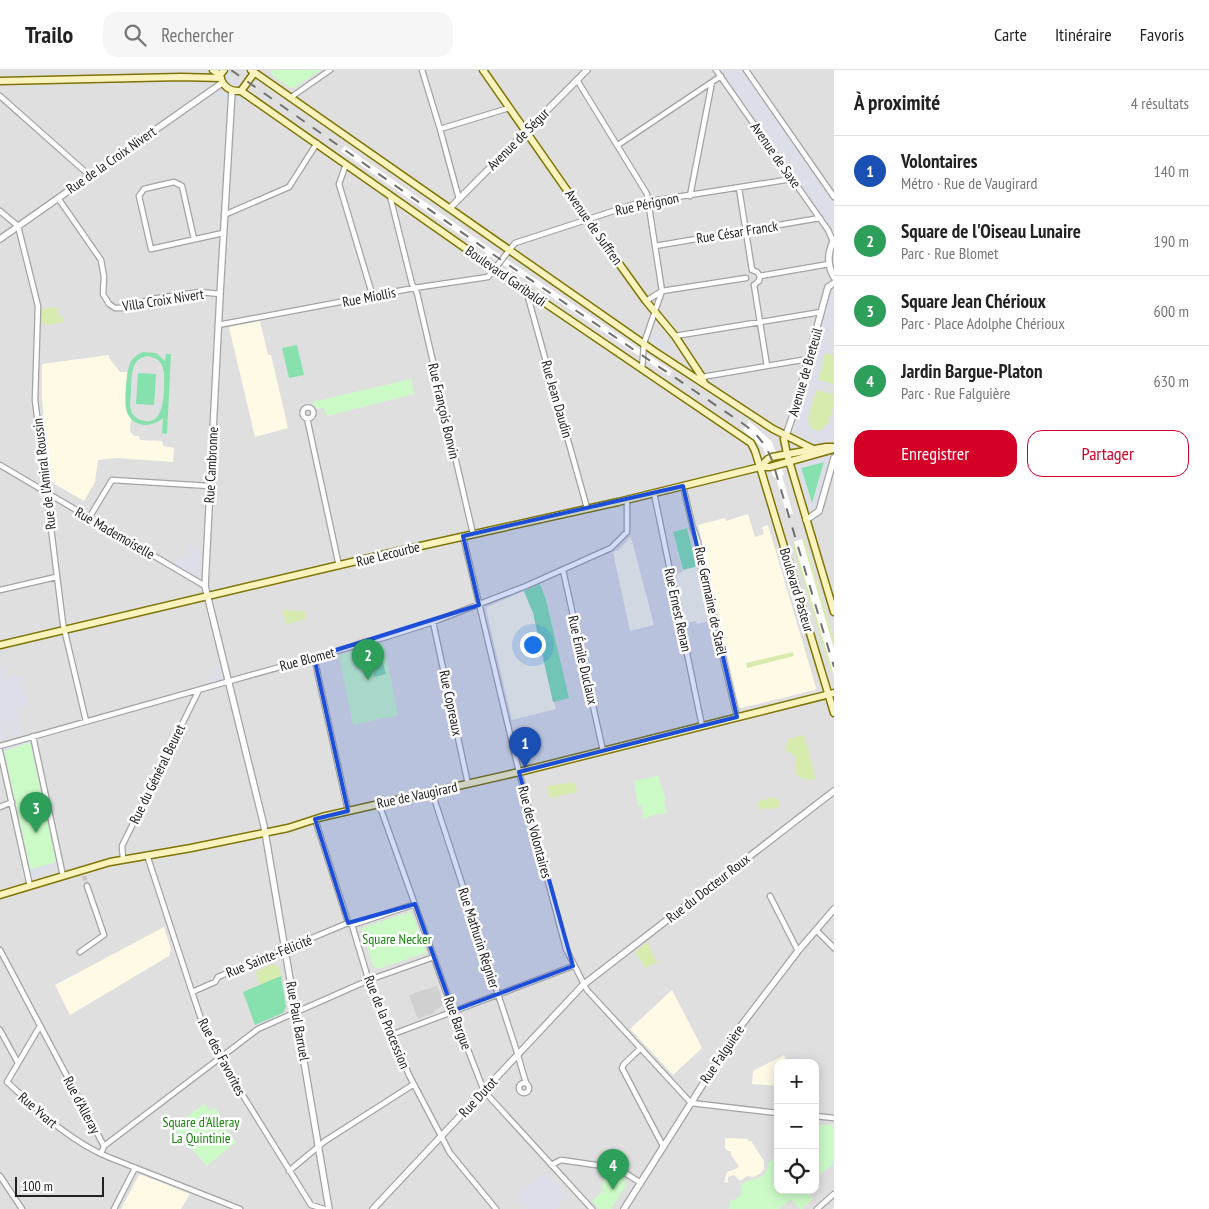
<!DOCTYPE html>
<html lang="fr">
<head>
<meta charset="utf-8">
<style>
  body { margin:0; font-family:"PT Sans Narrow",sans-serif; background:#f6f6f6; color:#222 }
  .controls { position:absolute; right:15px; bottom:15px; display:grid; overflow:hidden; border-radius:10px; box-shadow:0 2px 12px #0003 }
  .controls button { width:45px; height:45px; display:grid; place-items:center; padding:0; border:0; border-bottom:1px solid #e0e0e0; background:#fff; color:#222; font:25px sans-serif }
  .scale { position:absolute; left:15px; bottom:12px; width:89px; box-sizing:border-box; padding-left:5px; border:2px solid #222; border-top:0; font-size:14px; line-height:18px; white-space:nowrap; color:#222; -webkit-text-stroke:4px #fff; paint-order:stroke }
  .you { position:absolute; left:532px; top:574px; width:18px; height:18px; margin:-12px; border:4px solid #fff; border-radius:50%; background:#1a73e8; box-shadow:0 0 0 8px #1a73e833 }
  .badge { display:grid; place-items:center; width:32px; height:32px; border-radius:50%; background:#d40027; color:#fff; font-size:16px; font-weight:700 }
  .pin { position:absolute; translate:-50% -41px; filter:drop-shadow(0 1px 2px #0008) }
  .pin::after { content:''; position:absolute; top:26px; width:18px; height:15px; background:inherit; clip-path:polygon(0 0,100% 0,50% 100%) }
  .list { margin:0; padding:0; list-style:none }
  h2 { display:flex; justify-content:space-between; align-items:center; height:65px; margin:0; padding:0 20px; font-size:21px }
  h2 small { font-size:16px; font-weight:400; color:#767676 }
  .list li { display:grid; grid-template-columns:32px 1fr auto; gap:15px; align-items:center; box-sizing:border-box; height:70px; padding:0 20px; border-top:1px solid #e0e0e0 }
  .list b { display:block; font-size:19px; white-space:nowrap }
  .list p { margin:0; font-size:16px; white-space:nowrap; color:#767676 }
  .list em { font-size:16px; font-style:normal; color:#767676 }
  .actions { display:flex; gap:10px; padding:15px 20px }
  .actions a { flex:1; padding:11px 0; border:1px solid #d40027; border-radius:15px; text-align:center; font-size:18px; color:#d40027 }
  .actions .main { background:#d40027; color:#fff }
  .icon { flex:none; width:28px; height:28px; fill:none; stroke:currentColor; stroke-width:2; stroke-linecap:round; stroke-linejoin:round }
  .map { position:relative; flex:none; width:834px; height:1139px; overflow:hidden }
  header { display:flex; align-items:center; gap:30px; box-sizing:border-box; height:70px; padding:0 25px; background:#fff; border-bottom:1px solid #e0e0e0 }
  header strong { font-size:24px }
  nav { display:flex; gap:28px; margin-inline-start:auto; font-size:18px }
  .search { width:350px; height:45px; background:#f6f6f6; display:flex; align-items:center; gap:12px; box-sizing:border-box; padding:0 18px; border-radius:15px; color:#767676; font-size:19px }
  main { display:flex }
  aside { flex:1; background:#fff }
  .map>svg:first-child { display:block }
  .residential { fill:#e0dfdf; fill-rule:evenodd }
  .education { fill:#fffae5 }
  .religious { fill:#d0d0d0 }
  .grass { fill:#d8ebaf }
  .park { fill:#ccfac7 }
  .pitch { fill:#87e1ae; fill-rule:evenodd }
  .plaza { fill:#dddfe8; fill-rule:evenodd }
  .pier { fill:#fff }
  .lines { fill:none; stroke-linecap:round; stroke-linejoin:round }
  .minor-tunnel { stroke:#c8c4c1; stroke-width:4.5; stroke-dasharray:4.5 2; stroke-linecap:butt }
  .minor-casing { stroke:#a3a3a3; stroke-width:7 }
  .tertiary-casing { stroke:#a3a3a3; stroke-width:8 }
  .secondary-casing { stroke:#7e7504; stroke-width:9 }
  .minor { stroke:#fff; stroke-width:4.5 }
  .tertiary { stroke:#fff; stroke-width:5.5 }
  .secondary { stroke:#fbf3be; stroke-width:6 }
  .rail { stroke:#707070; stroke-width:2; stroke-dasharray:10 10; stroke-linecap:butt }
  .marked { fill:#1d4ed8; fill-opacity:0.2; stroke:#1d4ed8; stroke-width:4; stroke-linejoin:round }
  .labels { text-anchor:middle; stroke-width:5; stroke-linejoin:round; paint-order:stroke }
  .street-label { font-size:14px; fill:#222; stroke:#fff }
  .park-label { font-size:14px; fill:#17850b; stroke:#fff }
</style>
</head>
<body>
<header>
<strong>Trailo</strong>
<div class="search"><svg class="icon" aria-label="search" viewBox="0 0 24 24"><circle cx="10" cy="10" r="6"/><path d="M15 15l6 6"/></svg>Rechercher</div>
<nav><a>Carte</a><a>Itinéraire</a><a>Favoris</a></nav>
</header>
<main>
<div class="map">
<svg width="834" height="1139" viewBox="0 0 834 1139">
  <rect width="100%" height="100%" fill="#f2ede9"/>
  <path class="residential" d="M0,0H834V1137L831,1139H0ZM778,993H815V1120H778Z"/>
  <path class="education" d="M260,251L268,285H271L288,358L255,367L229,257Z
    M109,285V288L120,302H127L125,336L128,345L131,349L130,361L134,366H139L140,370L162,371L163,376L174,378L173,392L117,388L98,390L95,412L84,431L53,413L49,407L42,330V294Z
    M748,444L755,467L764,464L762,457L768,455L816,618L815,620L741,638L739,637L698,455L725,448L726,451Z
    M687,458L709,551L697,554L696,551L685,553L676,504L683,502L673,462Z
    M631,467L654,555L630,561L613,482L618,480Z
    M524,521L533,543L553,631H554L556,639L512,650L486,539L487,537Z
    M164,857L171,879L169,886L70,945L55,915Z
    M672,920L702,978L673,1005L630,959Z
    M784,985L788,993H778V1016L752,1014L753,1001Z
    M725,1068L748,1069V1071H751L764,1091V1099L761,1103L754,1107L747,1106L740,1111L734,1105L728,1107V1113L724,1112L727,1102L736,1099L739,1096L731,1085V1081H728L725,1078Z
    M139,1105H142L190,1124L181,1139H121Z"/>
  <path class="religious" d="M437,916L443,932L441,937L434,941V943L418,949L409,925Z"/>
  <path class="grass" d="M57,237L58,246H62L63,252L47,255L42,253V239Z
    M825,283L834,285V314L818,311Z
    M816,320L834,325C834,337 830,368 811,359L808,349Z
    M802,469L805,471L834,570V579Z
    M795,472L833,602L831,603L794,479L793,473Z
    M282,540L305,541L306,549L287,554Z
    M793,582L794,586L747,598L746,593Z
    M804,665L816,709C809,711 795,708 795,700C794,695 796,692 795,687L791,683L785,681L788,669Z
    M574,712L577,722L550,728L547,716Z
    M774,727L780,731V736L769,740L768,738L760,740L757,732Z
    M647,872L657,892L646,898L635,882Z
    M273,894L279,897L281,906L260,915L255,902Z"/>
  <path class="park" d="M271,0H321L294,18H290L271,4Z
    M411,309L414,324L327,346L324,338L317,339L312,332Z
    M384,574L398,645L353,655L339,585Z
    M30,672L56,790L54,793L32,799L30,798L4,681Z
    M658,706L666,730L664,731L667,743L653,745L644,749L641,735L638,736L634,711Z
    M410,842L412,843L426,881L425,883L378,899L374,897L361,860L362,858Z
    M204,1034L210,1041L215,1038L220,1045L216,1048L236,1072L207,1096L173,1057Z
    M815,1054L834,1056V1093L815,1109Z
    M778,1084V1120H806L813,1129L802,1139H800L791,1129L779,1139H729L731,1129L735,1130L740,1126L742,1114C754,1105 766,1113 768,1093Z
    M605,1101L616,1103L624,1108L626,1115L611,1139H599L592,1131L604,1120L602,1118Z"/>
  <path class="pitch" d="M297,275L304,305L289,308L282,278Z
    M143,282L156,283L165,291L166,284H171L167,364L162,363L163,348C152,358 133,358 127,342C124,333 126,300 131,291C134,287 138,284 143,282ZM148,286C158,288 163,293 164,303C164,317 167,359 141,350C137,349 132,345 131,340C129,334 131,326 131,320C132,306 130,288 148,286Z
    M138,303L156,304L154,335L136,334Z
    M824,392L812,434L801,398Z
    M687,458L696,495L695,497L683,500L673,462Z
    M540,514L546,530L569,628L553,632L533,543L524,521Z
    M380,581L386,604L374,607L369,584Z
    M281,906L286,937L283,943L255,955L243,922Z"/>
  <path class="plaza" d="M209,0H233L229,7L235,12L241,11L247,5L245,0H260L268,6L263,14L257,9H254L247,17V22L257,29L253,35L249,32H235L234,33L227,32L215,23L211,16L213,14L211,10H208L206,3H209Z
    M720,0H742L834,132V157L829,156Z
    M834,220V251L828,274L834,276L832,275L831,280L834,281V285L825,283L818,310L834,314V325L833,324L834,319L821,316L819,321L816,320L808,348L811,359L817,361L822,360L826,354L828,355L834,333V367L827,372L818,374L803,370L797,361L795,352L831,222Z
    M654,263H659L673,285L651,271V266Z
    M828,385L832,387L831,392H829L816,441L811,442L808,439L796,395ZM823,392L824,393L812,433L801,398Z
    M187,475L201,483L200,506L197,509L173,494L177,488L187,487Z
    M0,594L1,599H4L6,609L21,606L29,639L17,642L22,664L9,668L4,645L2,646L7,669L0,671Z
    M220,594L224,611L209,615L208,613L217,595Z
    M29,671L32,672L58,792L57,796L53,800L33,806L29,803L2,680L5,677ZM30,672L56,790L54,793L32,799L30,798L4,681Z
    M545,1101L568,1126L554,1139H526L516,1127Z"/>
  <path class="pier" d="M345,76L493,180L672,301L669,306L489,185L341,81Z
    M749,351L772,372L784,404L782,406L793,444L787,445L776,408L773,406L763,378L740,357L744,359Z
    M802,469L834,579V605L794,472Z"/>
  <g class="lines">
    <path class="minor-tunnel" d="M84,806L87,816"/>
    <g class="minor-casing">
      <path id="minor" d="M422,0L440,59
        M716,0L828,160L833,171
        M746,0L834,127
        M577,10L647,124L662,221L644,273L642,299
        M0,26L89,105
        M290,28L330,0
        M618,75L721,6
        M346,94L339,114L373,227
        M739,118L752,200
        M390,126L412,214L417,223L473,464
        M690,126L712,12
        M58,128L101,190L104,207L103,224L109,234L115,238H126L151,229L200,222L220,224
        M459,129L440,59L509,38
        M0,141L18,156L38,236L35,330L63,554L86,651
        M224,145L289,117L317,73
        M194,169L182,116L174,112L144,119L139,126L151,179L223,163
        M655,176L820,148
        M752,200L757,202L760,206L759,211L754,215
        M760,206L829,194
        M754,215L767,296
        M526,220L587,438
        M646,231L662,221L746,208
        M218,255L414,218L488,207L515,173L638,133L792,109
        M675,266L821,242
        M702,307L808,289
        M302.5 343a5.5 5.5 0 1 1 11 0a5.5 5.5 0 1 1-11 0Z
        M307,348L339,496
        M0,395L205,516
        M683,416L693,458L698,472L716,559L737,647
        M654,423L702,656
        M89,448L112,410L210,416
        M463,466L519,702L566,879L587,920L691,1033L778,1043
        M563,500L603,681
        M0,520L56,507
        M433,552L468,714
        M314,587L348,741
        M33,666L63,806
        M0,676L386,567L433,552L526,516L611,478L627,462V430
        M0,681L30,816
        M432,722L516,979L526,1013
        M379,734L453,941L484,1021L592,1139
        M0,737L12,732
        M315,749L347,849L348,853L352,855L370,915L409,1005L450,1083L496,1139
        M147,785L192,922L201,949L216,982L311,1135L324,1139
        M123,789L122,776L199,620
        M770,826L798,881
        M352,855L415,834
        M816,860L834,878
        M0,880L104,1076L101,1084
        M80,882L104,865L87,816
        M192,922L215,912L218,907L348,853
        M0,960L18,993
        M391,965L573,896
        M641,978L624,994L622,998L663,1076
        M7,1012C39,1041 68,1070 108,1087L240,1139
        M7,1012L40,956
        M519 1018a5 5 0 1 1 10 0a5 5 0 1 1-10 0Z
        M815,1046L834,1048
        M104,1076L258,959L369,910L434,887
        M551,1095L561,1090L617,1098L641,1113
        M289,1101L325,1071L414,1014
        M0,1106L22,1139
        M114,1139L135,1098
        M817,1139L834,1124"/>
    </g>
    <g class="tertiary-casing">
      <path id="tertiary" d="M232,21L220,224L205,516L264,756L329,1139
        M450,138L587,0
        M0,169L222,13
        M834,170C827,183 827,195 834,207
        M786,365L792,348L828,217L834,213
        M806,450L819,441L834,388
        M373,1139L583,915L834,721
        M624,1139L734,965L798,881L834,839"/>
    </g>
    <g class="secondary-casing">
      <path id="secondary" d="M213,0L220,5
        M224,0L220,5C222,16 230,22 241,21
        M251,0L654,281L773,359L813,379
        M483,0L587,149L646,231L675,266L702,307L704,313
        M0,11L181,7L221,8
        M241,21L495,199L751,373L755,381L760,397L834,643
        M241,21L254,3
        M786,365L784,369L787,384L834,542
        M760,397H770L834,379
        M0,575L416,477L618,432L760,397L768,389L772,387L826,377H834
        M0,825L110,792L191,778L288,758L322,747L519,702L834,623"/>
    </g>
    <use href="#minor" class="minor"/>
    <use href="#tertiary" class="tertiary"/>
    <use href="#secondary" class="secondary"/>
    <path class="rail" d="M231,0L494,185L742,353C758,364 767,376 773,393L834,597"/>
  </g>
  <path class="marked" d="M683,416L737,647L519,702L573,896L453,941L415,834L348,853L315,749L348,741L314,587L479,535L463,466Z"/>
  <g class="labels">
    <g class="street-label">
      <text transform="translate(518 69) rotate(-45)" y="5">Avenue de Ségur</text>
      <text transform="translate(776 85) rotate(55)" y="5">Avenue de Saxe</text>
      <text transform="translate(111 90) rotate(-35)" y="5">Rue de la Croix Nivert</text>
      <text transform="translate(647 134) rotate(-12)" y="5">Rue Pérignon</text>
      <text transform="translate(594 157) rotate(55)" y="5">Avenue de Suffren</text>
      <text transform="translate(737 162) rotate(-9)" y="5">Rue César Franck</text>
      <text transform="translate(506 206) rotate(35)" y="5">Boulevard Garibaldi</text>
      <text transform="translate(369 227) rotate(-11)" y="5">Rue Miollis</text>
      <text transform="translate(163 230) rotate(-9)" y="5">Villa Croix Nivert</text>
      <text transform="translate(805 302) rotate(-74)" y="5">Avenue de Breteuil</text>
      <text transform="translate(557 329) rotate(74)" y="5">Rue Jean Daudin</text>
      <text transform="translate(444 341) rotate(77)" y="5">Rue François Bonvin</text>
      <text transform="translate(211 395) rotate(-87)" y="5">Rue Cambronne</text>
      <text transform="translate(44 404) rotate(-97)" y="5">Rue de l'Amiral Roussin</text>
      <text transform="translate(115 463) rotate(30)" y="5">Rue Mademoiselle</text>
      <text transform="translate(388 484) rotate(-14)" y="5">Rue Lecourbe</text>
      <text transform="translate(797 520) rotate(73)" y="5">Boulevard Pasteur</text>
      <text transform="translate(711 531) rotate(78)" y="5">Rue Germaine de Staël</text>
      <text transform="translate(678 540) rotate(78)" y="5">Rue Ernest Renan</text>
      <text transform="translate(307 589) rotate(-15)" y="5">Rue Blomet</text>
      <text transform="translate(583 590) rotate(77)" y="5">Rue Émile Duclaux</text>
      <text transform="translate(451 633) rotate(78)" y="5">Rue Copreaux</text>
      <text transform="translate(157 704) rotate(-64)" y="5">Rue du Général Beuret</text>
      <text transform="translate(417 725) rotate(-12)" y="5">Rue de Vaugirard</text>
      <text transform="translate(535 762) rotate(75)" y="5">Rue des Volontaires</text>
      <text transform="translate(708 818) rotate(-38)" y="5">Rue du Docteur Roux</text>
      <text transform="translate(479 868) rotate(72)" y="5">Rue Mathurin Régnier</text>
      <text transform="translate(269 886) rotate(-22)" y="5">Rue Sainte-Félicité</text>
      <text transform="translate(298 951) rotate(80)" y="5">Rue Paul Barruel</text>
      <text transform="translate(387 952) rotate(68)" y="5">Rue de la Procession</text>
      <text transform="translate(458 953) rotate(70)" y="5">Rue Bargue</text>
      <text transform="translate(722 984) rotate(-56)" y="5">Rue Falguière</text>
      <text transform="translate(222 987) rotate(62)" y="5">Rue des Favorites</text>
      <text transform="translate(478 1027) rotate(-47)" y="5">Rue Dutot</text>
      <text transform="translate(82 1035) rotate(62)" y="5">Rue d'Alleray</text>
      <text transform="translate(38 1040) rotate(41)" y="5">Rue Yvart</text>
    </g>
    <g class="park-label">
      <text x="397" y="874">Square Necker</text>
      <text x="201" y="1057">Square d'Alleray<tspan x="201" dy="16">La Quintinie</tspan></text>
    </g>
  </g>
</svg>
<div class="controls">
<button>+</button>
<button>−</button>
<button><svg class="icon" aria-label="locate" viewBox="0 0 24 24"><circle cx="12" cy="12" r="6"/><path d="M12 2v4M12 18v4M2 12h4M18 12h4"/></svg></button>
</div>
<div class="scale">100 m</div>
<div class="you"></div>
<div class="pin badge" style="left:525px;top:698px;background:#1a4fb4">1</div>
<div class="pin badge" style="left:368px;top:610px;background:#2e9e5b">2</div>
<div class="pin badge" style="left:36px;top:763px;background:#2e9e5b">3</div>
<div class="pin badge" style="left:613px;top:1120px;background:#2e9e5b">4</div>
</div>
<aside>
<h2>À proximité<small>4 résultats</small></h2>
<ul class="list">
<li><span class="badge" style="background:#1a4fb4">1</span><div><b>Volontaires</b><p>Métro · Rue de Vaugirard</p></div><em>140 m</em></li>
<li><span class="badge" style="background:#2e9e5b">2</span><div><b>Square de l'Oiseau Lunaire</b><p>Parc · Rue Blomet</p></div><em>190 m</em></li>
<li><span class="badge" style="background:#2e9e5b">3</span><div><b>Square Jean Chérioux</b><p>Parc · Place Adolphe Chérioux</p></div><em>600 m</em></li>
<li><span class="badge" style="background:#2e9e5b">4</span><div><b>Jardin Bargue-Platon</b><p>Parc · Rue Falguière</p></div><em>630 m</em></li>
</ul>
<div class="actions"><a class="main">Enregistrer</a><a>Partager</a></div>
</aside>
</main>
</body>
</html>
